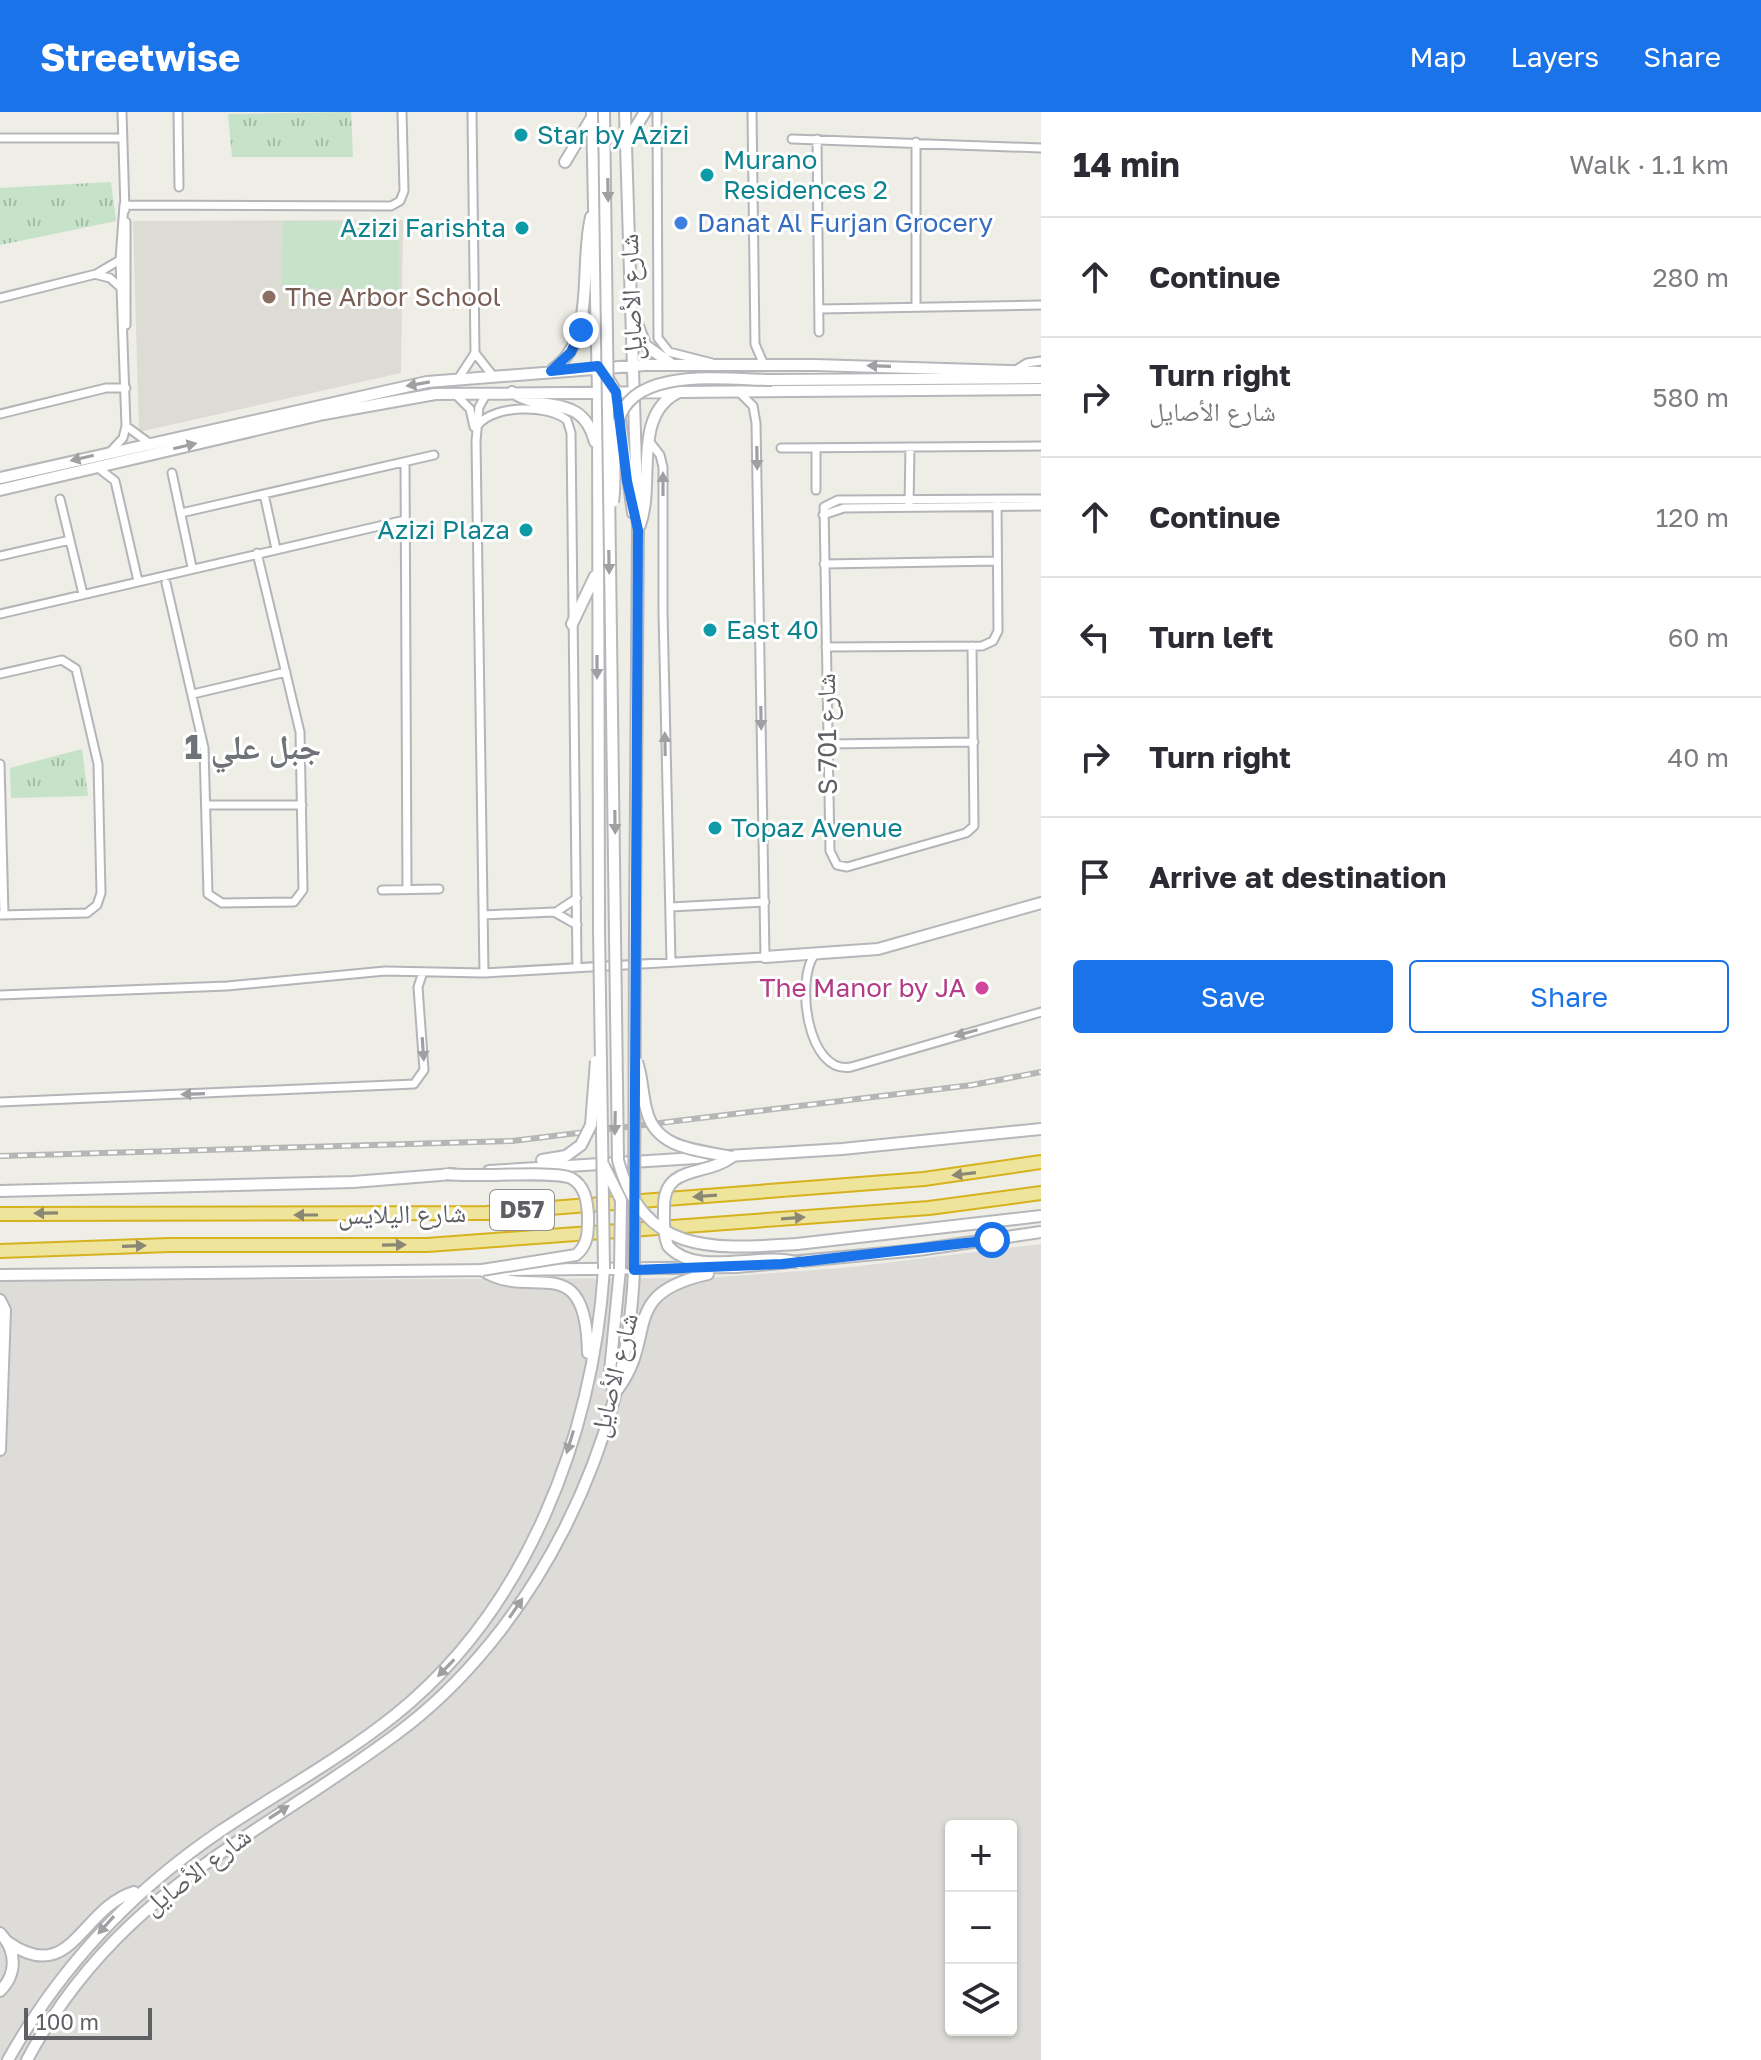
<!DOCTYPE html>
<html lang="en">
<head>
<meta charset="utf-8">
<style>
  body { margin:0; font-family:"Golos Text","Noto Naskh Arabic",sans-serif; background:#f2f2f3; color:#2b2b33 }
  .controls { position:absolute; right:24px; bottom:24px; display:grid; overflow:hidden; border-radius:8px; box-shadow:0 2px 6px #0004 }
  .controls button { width:72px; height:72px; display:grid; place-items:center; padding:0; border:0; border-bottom:2px solid #e1e1e2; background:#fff; color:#2b2b33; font:40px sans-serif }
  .scale { position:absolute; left:24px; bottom:20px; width:128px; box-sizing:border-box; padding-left:8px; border:4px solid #5e6064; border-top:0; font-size:22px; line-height:28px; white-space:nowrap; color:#5e6064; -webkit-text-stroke:6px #fff; paint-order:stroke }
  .stop { position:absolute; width:24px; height:24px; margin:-18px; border:6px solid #1a73e8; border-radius:50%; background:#fff }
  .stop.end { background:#1a73e8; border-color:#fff; box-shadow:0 2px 8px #0008 }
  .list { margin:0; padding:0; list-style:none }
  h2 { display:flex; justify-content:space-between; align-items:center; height:104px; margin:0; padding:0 32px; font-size:34px }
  h2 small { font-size:26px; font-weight:400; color:#7c7c81 }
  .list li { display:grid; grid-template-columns:52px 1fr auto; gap:24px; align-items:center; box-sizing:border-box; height:120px; padding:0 32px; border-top:2px solid #e1e1e2 }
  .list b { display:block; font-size:30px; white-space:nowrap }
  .list p { margin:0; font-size:26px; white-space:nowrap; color:#7c7c81 }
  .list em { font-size:26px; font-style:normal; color:#7c7c81 }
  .actions { display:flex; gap:16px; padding:24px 32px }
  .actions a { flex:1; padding:18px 0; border:2px solid #1a73e8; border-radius:8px; text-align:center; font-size:28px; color:#1a73e8 }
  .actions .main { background:#1a73e8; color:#fff }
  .icon { flex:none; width:44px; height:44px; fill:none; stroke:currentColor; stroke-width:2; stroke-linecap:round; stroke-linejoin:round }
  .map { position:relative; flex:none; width:1041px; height:1948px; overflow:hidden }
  header { display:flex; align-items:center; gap:48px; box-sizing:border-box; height:112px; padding:0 40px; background:#1a73e8; color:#fff }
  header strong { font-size:38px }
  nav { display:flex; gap:44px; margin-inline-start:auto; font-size:28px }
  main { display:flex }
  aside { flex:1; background:#fff }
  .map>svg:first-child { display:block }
  .industrial { fill:#dddcd8; fill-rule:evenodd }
  .education { fill:#dddcd4 }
  .grass { fill:#c6e2c9 }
  .park { fill:url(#park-tufts) }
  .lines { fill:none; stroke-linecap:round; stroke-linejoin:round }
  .street-casing { stroke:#b3b5b9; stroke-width:11 }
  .secondary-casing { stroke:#b5b7bb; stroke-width:14 }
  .highway-casing { stroke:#d6b21e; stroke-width:16 }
  .street { stroke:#fff; stroke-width:7 }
  .secondary { stroke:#fff; stroke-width:10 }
  .highway { stroke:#efe49b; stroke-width:12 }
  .rail-casing { stroke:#b5b6b6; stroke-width:6 }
  .rail { stroke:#fff; stroke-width:3; stroke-dasharray:9; stroke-linecap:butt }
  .secondary-bridge-casing { stroke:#b5b7bb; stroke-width:14; stroke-linecap:butt }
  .secondary-bridge { stroke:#fff; stroke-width:10 }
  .oneway { fill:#9ea0a2 }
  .oneway2 { fill:#8a8874 }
  .route { stroke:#1a73e8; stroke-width:10 }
  .culture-dot { fill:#0f9aa8; stroke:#fff; stroke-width:3 }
  .shop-dot { fill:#3f7fe0; stroke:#fff; stroke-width:3 }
  .education-dot { fill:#8d6e63; stroke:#fff; stroke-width:3 }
  .hotel-dot { fill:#d1479c; stroke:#fff; stroke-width:3 }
  .labels { text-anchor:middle; stroke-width:6; stroke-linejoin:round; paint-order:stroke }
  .shield { fill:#fff; stroke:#8e9092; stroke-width:2 }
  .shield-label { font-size:24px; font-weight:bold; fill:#5e6064 }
  .culture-label { font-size:26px; fill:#0d838f; stroke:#fff; text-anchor:start }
  .shop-label { font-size:26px; fill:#366cbe; stroke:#fff; text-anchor:start }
  .education-label { font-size:26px; fill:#785e54; stroke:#fff; text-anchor:start }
  .street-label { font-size:26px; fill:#5e6064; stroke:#fff }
  .hotel-label { font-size:26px; fill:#b23c85; stroke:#fff; text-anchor:end }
  .district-label { font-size:34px; font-weight:bold; fill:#6f7276; stroke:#fff }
</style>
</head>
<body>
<header>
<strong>Streetwise</strong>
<nav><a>Map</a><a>Layers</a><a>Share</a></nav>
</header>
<main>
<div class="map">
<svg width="1041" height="1948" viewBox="0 0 1041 1948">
  <defs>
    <pattern id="park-tufts" width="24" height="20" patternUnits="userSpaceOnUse" patternTransform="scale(2)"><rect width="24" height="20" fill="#c6e2c9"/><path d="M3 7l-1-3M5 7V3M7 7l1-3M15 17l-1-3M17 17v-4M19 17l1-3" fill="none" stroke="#a4bba7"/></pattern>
  </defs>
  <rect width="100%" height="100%" fill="#eeede6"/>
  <path class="industrial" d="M1041,1132V1948H0V1169L704,1166L843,1156ZM951,1714H1011V1918H951Z"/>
  <path class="education" d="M403,108L401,261L139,320L133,109Z"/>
  <path class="grass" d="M283,109L399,111V178L282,176Z"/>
  <path class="park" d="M351,0L353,45H232L228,2Z
    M111,70L116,109L0,133V76Z
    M82,637L88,684L11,686L10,656Z"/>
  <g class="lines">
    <g class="street-casing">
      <path id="street" d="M122,0L125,98
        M178,0L179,75
        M657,0L658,226L669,240L712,251
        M752,0L755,232L764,253
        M0,26H122
        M792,27L1041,36
        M817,27L819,220
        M916,30V195
        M124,93L391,94L400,89L404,79L402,0
        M126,110V213
        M98,163L110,166L121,176
        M0,186L96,162L120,148
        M819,197L1041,193
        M475,241L493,264
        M1014,259L1027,251L1041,249
        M458,267L475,241L472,0
        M455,282L470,297L474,315
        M0,302L106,276H126
        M478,313C494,293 547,292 567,308L571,321L577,855
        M126,314L149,331
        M649,329L660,343L663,355V500L671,850
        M781,336L1041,334
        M816,336V378
        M111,339L123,326L126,314L120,148L124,93
        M405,350L407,778
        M97,355L115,369L138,469
        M172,361L192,455
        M264,382L276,437
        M60,387L83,482
        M909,393L910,335
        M181,401L434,343
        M823,403L844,396L1041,394
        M0,444L70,428
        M824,452L997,449
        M166,471L204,636L208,782L222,791L294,790L303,778L300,620L257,441
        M0,502L405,408
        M972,534L974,714L966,721L847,755L837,753L830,739L824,395L838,388L1041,387
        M826,535L982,534L993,529L998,519L997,388
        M0,562L62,548L76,557L98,652L101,781L97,793L87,801L0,803
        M193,582L286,560
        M828,632L974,630
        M0,652L4,802
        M206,693H302
        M382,778L439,777
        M671,795L765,790
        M556,800L577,786
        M483,803L554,800L577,813
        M815,842C795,867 807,963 851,955L1041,900
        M484,861L476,329L479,295L487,281
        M0,883L227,874L385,859L484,861L765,845L756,311L753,294L739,280
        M0,990L414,972L424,958L418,875L423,860"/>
    </g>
    <g class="secondary-casing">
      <path id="secondary" d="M592,0L598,281L599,816
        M625,0L638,418L635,815
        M626,31L645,0
        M565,50L592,5
        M635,206L645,233L670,251
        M553,257C597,227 579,153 591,105
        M605,261L616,280L633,401
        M772,268L1041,266
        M512,280C544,302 582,280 595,330
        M0,366L427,270L645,253H815L1041,260
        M0,378L324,302L435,282L1041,277
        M640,413C655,372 632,304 677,281
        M572,512L595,464
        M765,845L878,837L1041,791
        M542,1048L566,1044L581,1033
        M489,1059L842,1037L1041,1017
        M0,1079L353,1070L453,1062
        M797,1132L1041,1104
        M482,1158C531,1191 586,1133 588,1241
        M506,1158L737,1155L918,1138L1041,1120
        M0,1163L490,1158
        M0,1188L5,1198L0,1338
        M618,1277C658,1223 618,1182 708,1162
        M613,1280L610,1259L620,1157
        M0,1821C17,1839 17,1862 0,1879
        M8,1830C71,1875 81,1796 134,1780
        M8,1948C60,1855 131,1780 219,1720C277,1681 340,1647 395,1603C527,1497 593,1324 604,1157
        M27,1948C117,1780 251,1730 395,1623C534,1521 628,1330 634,1158"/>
    </g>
    <g class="highway-casing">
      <path id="highway" d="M0,1102L486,1101L924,1067L1041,1050
        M0,1139L170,1133H427L929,1096L1041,1081"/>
    </g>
    <use href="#street" class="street"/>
    <use href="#secondary" class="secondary"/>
    <use href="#highway" class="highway"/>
    <g class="rail-casing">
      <path id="rail" d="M0,1044L512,1029L972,973L1041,960"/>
    </g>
    <use href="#rail" class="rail"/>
    <g class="secondary-bridge-casing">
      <path id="secondary-bridge" d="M604,0L618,1048C644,1145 716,1137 797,1132
        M613,390C617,364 611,336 618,310C632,253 727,268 772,268
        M599,816L604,1157
        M637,950C643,967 642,984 647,1000C657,1038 700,1038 732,1045
        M581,1033L591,1013L596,949
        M732,1045C705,1065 663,1052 664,1096C664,1109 663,1122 668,1134C698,1167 761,1138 799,1151
        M604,1054L621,1088L620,1157
        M447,1062C475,1066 554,1058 571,1066C585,1074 587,1088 588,1103C588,1119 589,1132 576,1143L482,1158
        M634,1158L635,815"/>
    </g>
    <use href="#secondary-bridge" class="secondary-bridge"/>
  </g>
  <defs><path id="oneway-solid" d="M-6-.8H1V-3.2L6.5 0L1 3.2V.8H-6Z" transform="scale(2)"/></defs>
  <g class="oneway">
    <use href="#oneway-solid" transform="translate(608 78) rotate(89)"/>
    <use href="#oneway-solid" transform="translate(879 254) rotate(-178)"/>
    <use href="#oneway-solid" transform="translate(418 272) rotate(170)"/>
    <use href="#oneway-solid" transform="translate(185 334) rotate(-13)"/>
    <use href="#oneway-solid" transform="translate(82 346) rotate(167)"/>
    <use href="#oneway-solid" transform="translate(757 346) rotate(89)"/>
    <use href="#oneway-solid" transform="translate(663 372) rotate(-90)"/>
    <use href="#oneway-solid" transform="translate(609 450) rotate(89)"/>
    <use href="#oneway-solid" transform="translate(597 555) rotate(90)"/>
    <use href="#oneway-solid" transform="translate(761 606) rotate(89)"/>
    <use href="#oneway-solid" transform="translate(665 632) rotate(-91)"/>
    <use href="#oneway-solid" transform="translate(615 710) rotate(89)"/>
    <use href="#oneway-solid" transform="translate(966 921) rotate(164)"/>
    <use href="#oneway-solid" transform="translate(423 937) rotate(86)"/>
    <use href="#oneway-solid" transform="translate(193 982) rotate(178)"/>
    <use href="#oneway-solid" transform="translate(615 1011) rotate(91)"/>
    <use href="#oneway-solid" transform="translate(570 1330) rotate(107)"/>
    <use href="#oneway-solid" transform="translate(516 1496) rotate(-56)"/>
    <use href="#oneway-solid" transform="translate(446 1556) rotate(134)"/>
    <use href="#oneway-solid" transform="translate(279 1700) rotate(-33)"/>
    <use href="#oneway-solid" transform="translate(106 1813) rotate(132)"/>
  </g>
  <g class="oneway2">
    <use href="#oneway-solid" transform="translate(964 1062) rotate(173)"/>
    <use href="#oneway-solid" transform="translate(705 1084) rotate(176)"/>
    <use href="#oneway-solid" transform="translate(46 1101) rotate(179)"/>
    <use href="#oneway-solid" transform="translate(306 1103) rotate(-180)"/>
    <use href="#oneway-solid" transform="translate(793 1106) rotate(-4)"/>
    <use href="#oneway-solid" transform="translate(394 1133) rotate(-1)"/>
    <use href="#oneway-solid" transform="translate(134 1134) rotate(-2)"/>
  </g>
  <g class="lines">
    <path class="route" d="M581,218L571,240L551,259L598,254L616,280L627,369L638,418L634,1158L782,1152L992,1128"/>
  </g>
  <g class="culture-dot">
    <circle cx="521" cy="23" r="8"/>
    <circle cx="707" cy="63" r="8"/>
    <circle cx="522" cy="116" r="8"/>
    <circle cx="526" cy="418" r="8"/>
    <circle cx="710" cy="518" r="8"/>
    <circle cx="715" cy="716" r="8"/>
  </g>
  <circle class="shop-dot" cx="681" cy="111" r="8"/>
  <circle class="education-dot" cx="269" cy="185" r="8"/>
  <circle class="hotel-dot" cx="982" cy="876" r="8"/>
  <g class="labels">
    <rect class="shield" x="490" y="1078" width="64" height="40" rx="6"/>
    <g class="shield-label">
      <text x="522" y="1106">D57</text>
    </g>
    <g class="culture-label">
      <text x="537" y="32">Star by Azizi</text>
      <text x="723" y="57">Murano<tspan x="723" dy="30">Residences 2</tspan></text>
      <text x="506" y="125" text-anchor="end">Azizi Farishta</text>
      <text x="510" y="427" text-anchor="end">Azizi Plaza</text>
      <text x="726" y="527">East 40</text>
      <text x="731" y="725">Topaz Avenue</text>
    </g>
    <g class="shop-label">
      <text x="697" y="120">Danat Al Furjan Grocery</text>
    </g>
    <g class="education-label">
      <text x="285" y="194">The Arbor School</text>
    </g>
    <g class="street-label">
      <text transform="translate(631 185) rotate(-92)" y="9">شارع الأصايل</text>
      <text transform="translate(827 622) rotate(-91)" y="9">S 701 شارع</text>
      <text transform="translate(402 1102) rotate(-1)" y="9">شارع اليلايس</text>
      <text transform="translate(614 1263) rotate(-76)" y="9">شارع الأصايل</text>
      <text transform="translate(197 1759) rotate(-37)" y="9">شارع الأصايل</text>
    </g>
    <g class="hotel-label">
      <text x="966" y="885">The Manor by JA</text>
    </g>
    <g class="district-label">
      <text x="253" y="647">جبل علي 1</text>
    </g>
  </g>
</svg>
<div class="controls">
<button>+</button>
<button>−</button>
<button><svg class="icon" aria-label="layers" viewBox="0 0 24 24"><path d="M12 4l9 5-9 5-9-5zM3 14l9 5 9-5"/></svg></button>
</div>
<div class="scale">100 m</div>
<div class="stop" style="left:992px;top:1128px"></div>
<div class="stop end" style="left:581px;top:218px"></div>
</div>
<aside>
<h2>14 min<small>Walk · 1.1 km</small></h2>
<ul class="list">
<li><svg class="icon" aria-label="ahead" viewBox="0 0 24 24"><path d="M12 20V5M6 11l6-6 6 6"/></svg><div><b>Continue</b></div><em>280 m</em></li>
<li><svg class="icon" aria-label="right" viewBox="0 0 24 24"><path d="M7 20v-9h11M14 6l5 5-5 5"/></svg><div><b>Turn right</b><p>شارع الأصايل</p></div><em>580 m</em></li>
<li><svg class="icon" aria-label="ahead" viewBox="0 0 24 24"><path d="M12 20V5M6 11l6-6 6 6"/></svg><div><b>Continue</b></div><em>120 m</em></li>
<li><svg class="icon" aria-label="left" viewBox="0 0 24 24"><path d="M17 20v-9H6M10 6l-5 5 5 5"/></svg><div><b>Turn left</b></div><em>60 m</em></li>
<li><svg class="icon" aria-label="right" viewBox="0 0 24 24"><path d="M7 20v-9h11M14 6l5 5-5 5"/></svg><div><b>Turn right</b></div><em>40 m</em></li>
<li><svg class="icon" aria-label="arrive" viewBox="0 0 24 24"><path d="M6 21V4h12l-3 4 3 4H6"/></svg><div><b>Arrive at destination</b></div></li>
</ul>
<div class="actions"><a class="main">Save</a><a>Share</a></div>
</aside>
</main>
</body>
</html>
